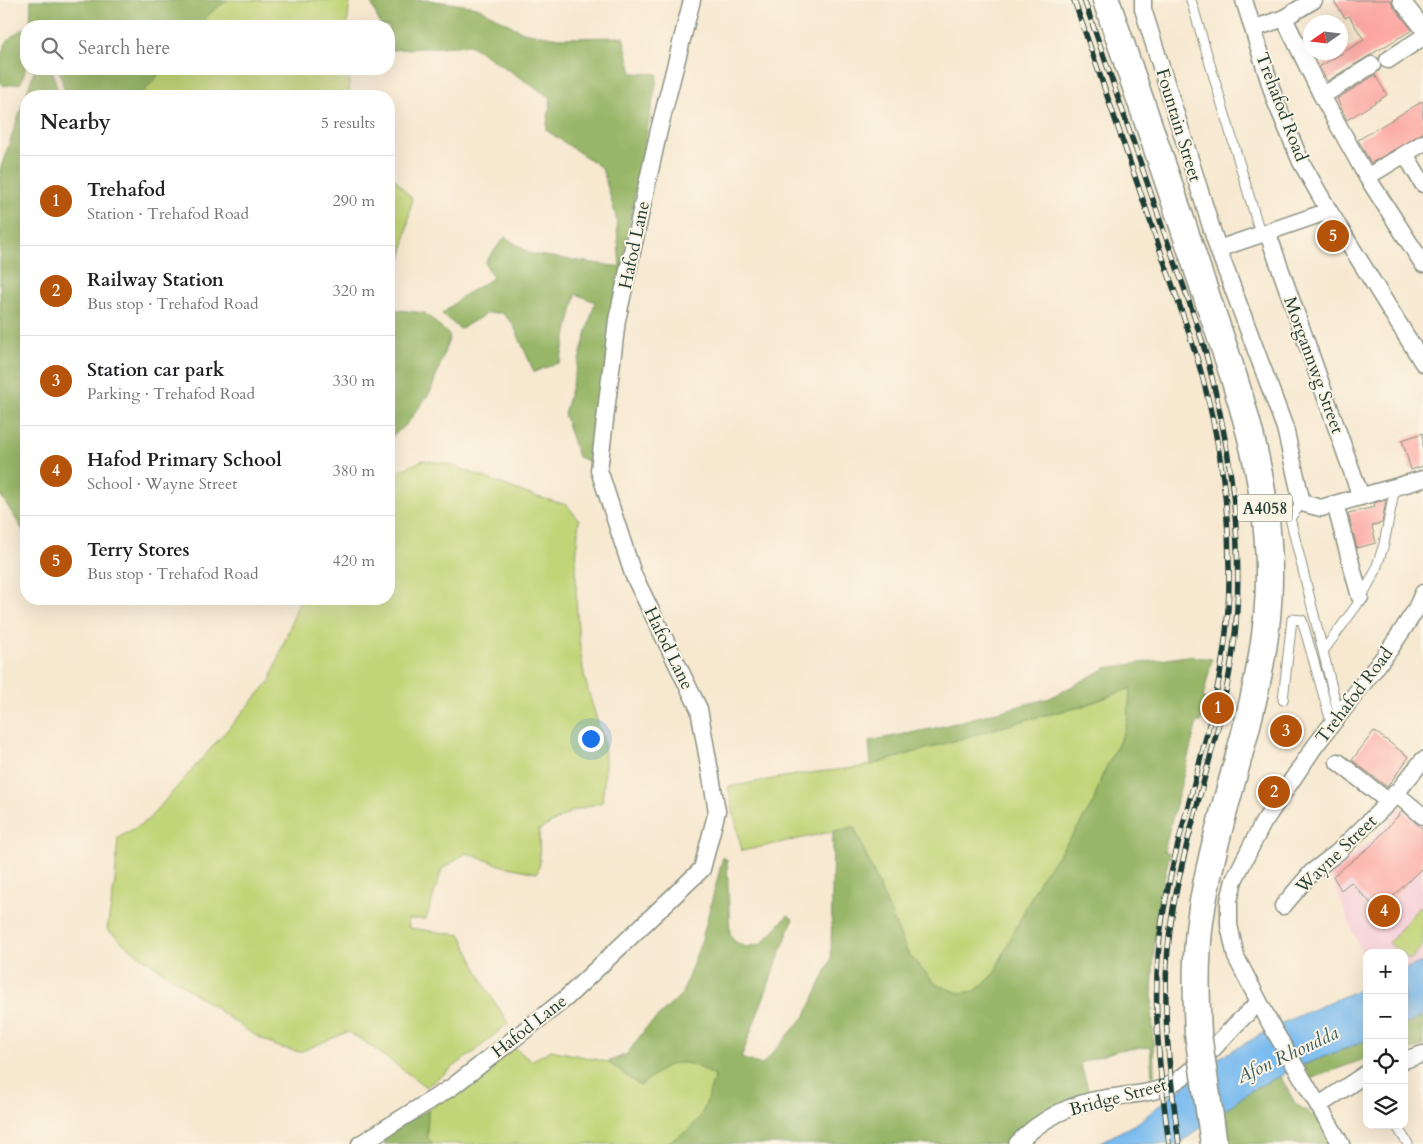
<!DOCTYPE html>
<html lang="en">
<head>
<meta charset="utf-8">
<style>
  body { margin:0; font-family:Cardo,serif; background:#f6f6f6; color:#202124 }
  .controls { position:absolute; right:15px; bottom:15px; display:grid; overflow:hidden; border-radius:10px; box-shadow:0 5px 20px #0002 }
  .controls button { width:45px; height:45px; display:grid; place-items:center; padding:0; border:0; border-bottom:1px solid #e0e0e0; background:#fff; color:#202124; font:25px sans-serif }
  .compass { position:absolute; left:1303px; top:15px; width:45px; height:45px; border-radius:50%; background:#fff; box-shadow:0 5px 20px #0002; rotate:256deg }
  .you { position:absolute; left:590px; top:738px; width:18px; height:18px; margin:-12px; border:4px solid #fff; border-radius:50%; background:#1a73e8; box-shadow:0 0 0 8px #1a73e833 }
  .badge { display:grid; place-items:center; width:32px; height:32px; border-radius:50%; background:#b45309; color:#fff; font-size:16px; font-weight:700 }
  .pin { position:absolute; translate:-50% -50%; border:2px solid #fff; box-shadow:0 1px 5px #0006 }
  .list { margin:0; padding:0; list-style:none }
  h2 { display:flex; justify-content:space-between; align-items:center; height:65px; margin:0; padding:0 20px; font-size:21px }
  h2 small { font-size:16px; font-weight:400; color:#757577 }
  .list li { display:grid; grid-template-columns:32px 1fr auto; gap:15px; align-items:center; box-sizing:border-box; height:90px; padding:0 20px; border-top:1px solid #e0e0e0 }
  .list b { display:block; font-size:19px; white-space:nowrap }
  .list p { margin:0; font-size:16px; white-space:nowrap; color:#757577 }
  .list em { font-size:16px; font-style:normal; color:#757577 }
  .icon { flex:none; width:28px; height:28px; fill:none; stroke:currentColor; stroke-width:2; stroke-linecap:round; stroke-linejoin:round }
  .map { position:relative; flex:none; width:1423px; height:1144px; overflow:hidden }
  .search { position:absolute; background:#fff; box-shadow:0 5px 20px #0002; left:20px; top:20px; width:375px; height:55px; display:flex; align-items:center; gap:12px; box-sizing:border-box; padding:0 18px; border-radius:20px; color:#757577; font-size:19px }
  .panel { position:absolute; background:#fff; box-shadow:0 5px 20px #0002; left:20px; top:90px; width:375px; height:515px; border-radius:20px }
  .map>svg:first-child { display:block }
  .built { fill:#f6cfd9 }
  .green { fill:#c1d477; stroke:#708856 }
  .forest { fill:#98b668; stroke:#5c7a4e }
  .water { fill:#7abbef; stroke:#4c7c92 }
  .building { fill:#fca7a3 }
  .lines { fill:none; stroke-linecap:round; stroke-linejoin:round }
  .lane-casing { stroke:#8b9282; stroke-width:11 }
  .street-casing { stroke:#8b9282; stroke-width:19 }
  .primary-casing { stroke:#8b9282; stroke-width:29 }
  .lane { stroke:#fff; stroke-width:9 }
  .street { stroke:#fff; stroke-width:16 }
  .primary { stroke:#fff; stroke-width:26 }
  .rail-casing { stroke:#1f3d34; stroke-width:5.5 }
  .rail { stroke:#fcf5e5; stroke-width:4; stroke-dasharray:11; stroke-linecap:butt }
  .primary-bridge-casing { stroke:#8b9282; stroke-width:29; stroke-linecap:butt }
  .primary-bridge { stroke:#fff; stroke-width:26 }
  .labels { text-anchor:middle; stroke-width:4; stroke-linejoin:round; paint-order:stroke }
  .shield { fill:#fcf5e5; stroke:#617469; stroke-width:1 }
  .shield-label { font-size:16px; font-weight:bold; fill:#1f3d34 }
  .street-label { font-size:18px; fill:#1f3d34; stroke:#fcf5e5 }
  .water-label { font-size:19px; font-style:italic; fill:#365c63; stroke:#fcf5e5 }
</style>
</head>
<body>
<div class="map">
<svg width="1423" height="1144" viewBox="0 0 1423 1144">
  <rect width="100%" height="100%" fill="#fcf5e5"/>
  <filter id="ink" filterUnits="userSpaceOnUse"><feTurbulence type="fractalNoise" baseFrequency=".02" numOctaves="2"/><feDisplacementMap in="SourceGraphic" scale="10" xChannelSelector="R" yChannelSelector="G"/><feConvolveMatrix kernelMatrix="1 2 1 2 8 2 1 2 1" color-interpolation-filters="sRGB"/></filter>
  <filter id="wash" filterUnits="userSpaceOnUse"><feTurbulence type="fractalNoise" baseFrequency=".0096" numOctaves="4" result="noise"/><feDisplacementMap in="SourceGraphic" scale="20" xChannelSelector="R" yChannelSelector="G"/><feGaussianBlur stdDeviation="1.12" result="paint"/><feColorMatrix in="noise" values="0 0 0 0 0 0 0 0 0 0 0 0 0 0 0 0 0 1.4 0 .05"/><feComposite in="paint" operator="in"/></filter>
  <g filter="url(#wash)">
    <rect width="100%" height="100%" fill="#f7e8d0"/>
    <path class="built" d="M1400,806L1423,824V962L1404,969V953H1367V966L1328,870L1338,865L1340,867L1373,838Z"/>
    <path class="green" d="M228,0H350L347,26H199L212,11Z
      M163,69H348L350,96H140Z
      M389,172L412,199L403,251L389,308Z
      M423,460L449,464L531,495L567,505L579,520C574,572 575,627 585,679C590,699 597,718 602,737C608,757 604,782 602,802L573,811L539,830L540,864L537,873L503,866L466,853L442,869L426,919H408L409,928L461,935L486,988L508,1023L478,1049L426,1087L361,1039L347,1032L300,1052L278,1047L251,1033L128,947L107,929L115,882L118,838L148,820L270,681L300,599H389V476Z
      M1131,688L1126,728L1102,776L1093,803L1075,832L1039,881L992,977L975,991L959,994L936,984L908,954L854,827L742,851L728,787L801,774L862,767L1029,719L1080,707Z
      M1420,906L1423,909V945L1410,960L1404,956V953H1401L1389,943Z
      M515,1048L531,1061L551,1050L608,1062L640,1086C672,1060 677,1054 715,1076C702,1115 704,1125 664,1144H434L427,1137L428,1110L463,1087Z"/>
    <path class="forest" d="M31,0H228L212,11L199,26H30Z
      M370,0H427L477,7L523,32L559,38L623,37L632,73L658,74L627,237L595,464L578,457L564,414L595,302L576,294L560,362L534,372L513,324L502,313H488L460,329L442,314L463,296L493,278L485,262L505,237L531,254L620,267L616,216L602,168L546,130L551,98L470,45L390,50L389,26H381Z
      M26,28V67L21,83L3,86L0,83C0,55 0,39 26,28Z
      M35,69H52L59,96H26V535L0,494V170Z
      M59,69H163L140,96H66Z
      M389,309L425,313L450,336L431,391L406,425L389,439Z
      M1187,656L1212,659L1203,698L1206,699L1201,722H1197L1164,851L1170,853L1156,914L1152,994L1154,1076H1152L1150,1047L1118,1050L1080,1063L1089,1092L1065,1105L1009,1144H664C704,1125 702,1115 715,1076C677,1054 672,1061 640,1086L608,1062L627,1054L646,1028L682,994L702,939L723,857L727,860L730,933L734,941L746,947L761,944L788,915L793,919L741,1058L762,1065L806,1015L831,960L833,831L854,827L908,954L936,984L959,993L975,991L992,977L1039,881L1075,832L1093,803L1102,776L1126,728L1131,688L1080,707L1029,719L871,765L869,741L936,728L1050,698L1106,668Z
      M1423,1016V1046L1404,1053V1025Z
      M1367,1040V1058L1310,1079L1303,1065Z
      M1280,1076L1295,1103L1320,1121L1334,1144H1225L1222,1111L1253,1089Z
      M428,1110L427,1137L434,1144H384L385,1133Z"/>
    <path class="water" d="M1423,962V1016L1404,1025V969Z
      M1367,986V1040L1303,1065L1253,1089L1179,1144H1097L1139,1122L1217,1059L1282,1023Z"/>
    <g id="blocks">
      <path class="building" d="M1333,0H1391L1393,6L1412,30L1327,81L1319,67L1364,40L1349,16L1345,18Z
        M1375,75L1387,95L1347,120L1337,99Z
        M1423,101V133L1371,163L1358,140Z
        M1423,433V466L1411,470L1402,440Z
        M1386,500L1382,523L1372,526L1376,543L1357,548L1348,513L1375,507L1374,503Z
        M1374,731L1409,757L1387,787L1352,760Z
        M1402,811L1423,829V867L1378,911L1351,882L1341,890L1333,876L1371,846Z"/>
    </g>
  </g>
  <g filter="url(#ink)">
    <use href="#blocks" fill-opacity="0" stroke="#8b9282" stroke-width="1"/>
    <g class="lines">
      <g class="lane-casing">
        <path id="lane" d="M1191,0L1261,236
          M1302,503L1290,518L1339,716
          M1324,650L1357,605L1375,572L1384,544L1395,487
          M1283,700L1292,619L1302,620L1332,725
          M1396,1125L1408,1144"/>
      </g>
      <g class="street-casing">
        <path id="street" d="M1143,0V9L1218,249L1285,428L1302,503L1321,508L1423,479
          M1244,0L1275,100L1301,162L1329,211L1423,363
          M1401,0L1423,28
          M1284,18L1322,96L1367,177L1423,264
          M1253,29L1284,18L1314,0
          M1388,60L1423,37
          M1322,96L1372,65
          M1405,154L1423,184
          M1367,177L1423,143
          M1268,234L1361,497
          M1218,249L1329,211
          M1335,504L1360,597
          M1338,762L1389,802
          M1395,793L1423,816
          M1283,906L1312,872L1338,852L1389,802L1423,760
          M1404,1060L1423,1054
          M1318,1106L1367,1073
          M360,1144L452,1087L565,999L702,869L717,811L699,709L633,574L599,470L617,320L659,130L692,0
          M1017,1144C1040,1119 1072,1103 1107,1098C1129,1094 1152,1095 1173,1083C1207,1063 1228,1027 1259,1003
          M1341,1144L1271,1025L1236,957L1229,925V901L1234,880L1263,823L1315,746L1390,649L1415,611L1423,593"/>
      </g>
      <g class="primary-casing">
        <path id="primary" d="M1106,0C1137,91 1169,182 1199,274C1238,388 1279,495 1267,618C1257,722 1214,819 1200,921C1195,959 1196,996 1198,1034"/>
      </g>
      <use href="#lane" class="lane"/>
      <use href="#street" class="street"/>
      <use href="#primary" class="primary"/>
      <g class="rail-casing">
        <path id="rail" d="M1074,0C1100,76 1127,153 1153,229C1167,272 1184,315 1197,358C1221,439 1233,524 1228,609C1222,713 1180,812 1163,915C1150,992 1159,1067 1169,1144
          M1084,0C1111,76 1137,153 1163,229C1178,272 1195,314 1207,358C1229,441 1241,523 1237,609C1232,712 1190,808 1173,909C1159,992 1168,1062 1179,1144"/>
      </g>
      <use href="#rail" class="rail"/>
      <g class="primary-bridge-casing">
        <path id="primary-bridge" d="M1198,1034L1214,1144"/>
      </g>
      <use href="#primary-bridge" class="primary-bridge"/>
    </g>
  </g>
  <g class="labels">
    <rect class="shield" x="1237.5" y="494.5" width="55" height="27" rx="4"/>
    <g class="shield-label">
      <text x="1265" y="514">A4058</text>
    </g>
    <g class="street-label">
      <text transform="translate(1282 107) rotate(69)" y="6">Trehafod Road</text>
      <text transform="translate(1179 125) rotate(73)" y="6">Fountain Street</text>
      <text transform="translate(634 245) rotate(-78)" y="6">Hafod Lane</text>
      <text transform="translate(1314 365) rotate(70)" y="6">Morgannwg Street</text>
      <text transform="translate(669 648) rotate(64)" y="6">Hafod Lane</text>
      <text transform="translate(1354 695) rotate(-53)" y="6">Trehafod Road</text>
      <text transform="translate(1336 854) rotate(-44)" y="6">Wayne Street</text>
      <text transform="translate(529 1026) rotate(-38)" y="6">Hafod Lane</text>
      <text transform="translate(1118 1097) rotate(-15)" y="6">Bridge Street</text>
    </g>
    <g class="water-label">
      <text transform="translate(1287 1054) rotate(-25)" y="7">Afon Rhondda</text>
    </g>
  </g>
</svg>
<div class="controls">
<button>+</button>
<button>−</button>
<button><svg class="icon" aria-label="locate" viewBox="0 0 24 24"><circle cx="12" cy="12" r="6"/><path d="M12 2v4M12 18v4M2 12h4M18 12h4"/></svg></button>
<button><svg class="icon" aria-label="layers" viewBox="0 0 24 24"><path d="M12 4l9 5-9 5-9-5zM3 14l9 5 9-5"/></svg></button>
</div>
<svg class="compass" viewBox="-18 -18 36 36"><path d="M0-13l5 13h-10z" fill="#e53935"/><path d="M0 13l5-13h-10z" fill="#757577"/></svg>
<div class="you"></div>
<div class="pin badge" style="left:1218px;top:708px">1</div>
<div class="pin badge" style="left:1274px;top:792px">2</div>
<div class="pin badge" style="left:1286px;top:731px">3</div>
<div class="pin badge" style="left:1384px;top:911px">4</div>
<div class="pin badge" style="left:1333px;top:236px">5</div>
<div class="search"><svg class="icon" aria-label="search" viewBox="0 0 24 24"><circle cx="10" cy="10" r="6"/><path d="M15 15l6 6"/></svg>Search here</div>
<section class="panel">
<h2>Nearby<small>5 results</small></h2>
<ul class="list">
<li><span class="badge">1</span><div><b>Trehafod</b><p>Station · Trehafod Road</p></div><em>290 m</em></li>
<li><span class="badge">2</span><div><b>Railway Station</b><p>Bus stop · Trehafod Road</p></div><em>320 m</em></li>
<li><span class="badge">3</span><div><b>Station car park</b><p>Parking · Trehafod Road</p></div><em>330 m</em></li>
<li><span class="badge">4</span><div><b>Hafod Primary School</b><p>School · Wayne Street</p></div><em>380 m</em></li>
<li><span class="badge">5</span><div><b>Terry Stores</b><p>Bus stop · Trehafod Road</p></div><em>420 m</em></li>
</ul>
</section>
</div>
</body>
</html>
